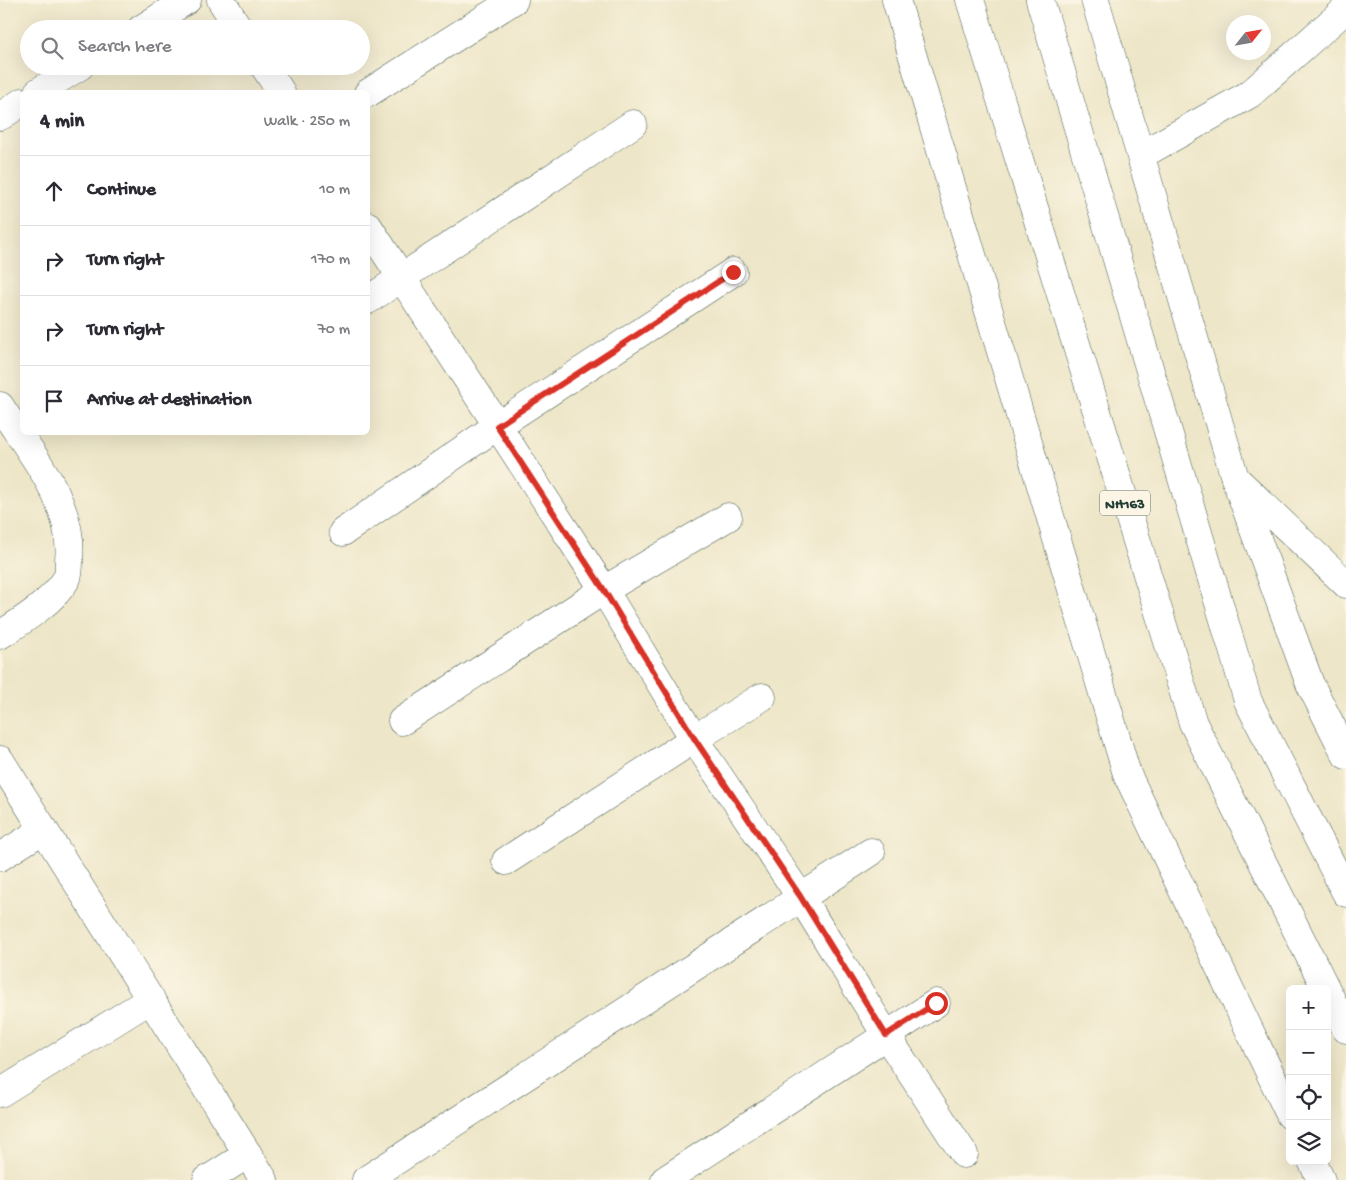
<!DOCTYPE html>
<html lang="en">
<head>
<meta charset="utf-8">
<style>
  body { margin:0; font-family:"Gochi Hand",sans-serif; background:#f7f7f7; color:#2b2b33 }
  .controls { position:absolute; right:15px; bottom:15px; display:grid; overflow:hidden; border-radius:8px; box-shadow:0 5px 20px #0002 }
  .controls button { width:45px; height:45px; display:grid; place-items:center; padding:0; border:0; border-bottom:1px solid #e1e1e2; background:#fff; color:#2b2b33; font:25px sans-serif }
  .compass { position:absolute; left:1226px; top:15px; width:45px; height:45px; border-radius:50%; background:#fff; box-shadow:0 5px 20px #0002; rotate:59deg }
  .stop { position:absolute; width:15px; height:15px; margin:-11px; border:4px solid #d93025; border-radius:50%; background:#fff }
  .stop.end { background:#d93025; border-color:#fff; box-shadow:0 1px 5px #0008 }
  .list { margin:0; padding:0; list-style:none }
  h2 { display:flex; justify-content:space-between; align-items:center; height:65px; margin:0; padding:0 20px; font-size:21px }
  h2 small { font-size:16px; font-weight:400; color:#7c7c81 }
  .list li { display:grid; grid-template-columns:32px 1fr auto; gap:15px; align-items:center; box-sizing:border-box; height:70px; padding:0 20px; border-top:1px solid #e1e1e2 }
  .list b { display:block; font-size:19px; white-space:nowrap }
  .list em { font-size:16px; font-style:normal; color:#7c7c81 }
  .icon { flex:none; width:28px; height:28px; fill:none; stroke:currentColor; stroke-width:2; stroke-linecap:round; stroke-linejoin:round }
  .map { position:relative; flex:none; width:1346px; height:1180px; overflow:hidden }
  .search { position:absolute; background:#fff; box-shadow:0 5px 20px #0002; left:20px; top:20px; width:350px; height:55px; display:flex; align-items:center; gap:12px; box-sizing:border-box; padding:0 18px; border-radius:28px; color:#7c7c81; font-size:19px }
  .panel { position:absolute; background:#fff; box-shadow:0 5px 20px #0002; left:20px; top:90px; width:350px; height:345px; border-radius:8px }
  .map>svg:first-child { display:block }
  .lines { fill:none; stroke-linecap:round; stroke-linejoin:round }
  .street-casing { stroke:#3e564a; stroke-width:29 }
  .secondary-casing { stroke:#3e564a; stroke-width:29 }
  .highway-casing { stroke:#3e564a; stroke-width:29 }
  .street { stroke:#fff; stroke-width:28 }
  .secondary { stroke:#fff; stroke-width:28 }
  .highway { stroke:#fff; stroke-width:28 }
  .route { stroke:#d93025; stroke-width:6 }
  .labels { text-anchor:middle; stroke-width:4.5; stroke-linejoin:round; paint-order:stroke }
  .shield { fill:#fcf5e5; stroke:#617469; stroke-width:1 }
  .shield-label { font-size:15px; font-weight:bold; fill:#1f3d34 }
</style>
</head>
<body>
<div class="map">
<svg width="1346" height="1180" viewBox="0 0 1346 1180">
  <rect width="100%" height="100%" fill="#fcf5e5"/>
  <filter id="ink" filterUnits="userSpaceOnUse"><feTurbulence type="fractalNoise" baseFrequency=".02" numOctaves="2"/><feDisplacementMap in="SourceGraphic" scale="10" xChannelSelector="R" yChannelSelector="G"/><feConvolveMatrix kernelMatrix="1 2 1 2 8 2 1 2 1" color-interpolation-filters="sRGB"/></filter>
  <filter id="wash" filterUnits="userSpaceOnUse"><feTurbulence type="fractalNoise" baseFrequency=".0096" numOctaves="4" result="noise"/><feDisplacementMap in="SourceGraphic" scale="20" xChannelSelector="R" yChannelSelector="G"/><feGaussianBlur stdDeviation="1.12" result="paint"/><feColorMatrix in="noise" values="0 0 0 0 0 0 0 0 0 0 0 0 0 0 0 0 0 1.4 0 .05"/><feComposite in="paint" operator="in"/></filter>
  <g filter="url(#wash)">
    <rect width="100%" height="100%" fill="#ede6c8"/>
  </g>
  <g filter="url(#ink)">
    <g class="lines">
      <g class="street-casing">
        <path id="street" d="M221,0L239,29
          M141,29L187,0
          M264,66L281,92
          M38,92L80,66
          M368,93L514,0
          M1,116L22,102
          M1141,155L1250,94L1346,9
          M368,226L604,590L694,739L800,896L886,1035L964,1154
          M368,300L633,124
          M0,406C29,451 75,503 69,560C69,565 69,574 67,578C54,601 22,621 0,635
          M1235,478L1346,584
          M343,532L497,426L733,272
          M402,721L604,590L728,517
          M0,760L264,1180
          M0,857L44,829
          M506,861L694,739L762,697
          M0,1093L151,999
          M207,1180L248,1154
          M366,1180L871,852
          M665,1180L936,1003"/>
      </g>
      <g class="secondary-casing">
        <path id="secondary" d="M896,0L1127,774L1290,1115
          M1095,0L1235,478L1310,684L1346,755
          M1312,1161L1321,1180"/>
      </g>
      <g class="highway-casing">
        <path id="highway" d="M970,0L1193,723L1326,989
          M1040,0L1248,701L1346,893
          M1327,991L1346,1029"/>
      </g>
      <use href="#street" class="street"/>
      <use href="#secondary" class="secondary"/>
      <use href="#highway" class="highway"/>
    </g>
  </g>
  <g class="lines" filter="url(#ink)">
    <path class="route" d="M733,272L497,426L604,590L694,738L800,896L886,1035L936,1003"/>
  </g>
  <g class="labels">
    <rect class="shield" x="1100" y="490.5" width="50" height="25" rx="4"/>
    <g class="shield-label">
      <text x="1125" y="508">NH163</text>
    </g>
  </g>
</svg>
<div class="controls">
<button>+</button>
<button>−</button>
<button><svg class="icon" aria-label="locate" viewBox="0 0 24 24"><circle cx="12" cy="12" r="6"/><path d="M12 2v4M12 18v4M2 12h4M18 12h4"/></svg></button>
<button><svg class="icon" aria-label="layers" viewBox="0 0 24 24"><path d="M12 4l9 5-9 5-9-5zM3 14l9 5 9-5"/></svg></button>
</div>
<svg class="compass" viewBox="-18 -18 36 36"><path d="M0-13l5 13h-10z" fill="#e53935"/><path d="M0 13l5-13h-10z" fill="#7c7c81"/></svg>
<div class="stop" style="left:936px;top:1003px"></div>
<div class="stop end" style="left:733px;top:272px"></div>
<div class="search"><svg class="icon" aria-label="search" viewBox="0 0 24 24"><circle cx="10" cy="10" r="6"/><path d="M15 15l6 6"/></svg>Search here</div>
<section class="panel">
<h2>4 min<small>Walk · 250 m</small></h2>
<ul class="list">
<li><svg class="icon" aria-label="ahead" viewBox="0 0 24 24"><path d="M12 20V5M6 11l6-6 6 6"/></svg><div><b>Continue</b></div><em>10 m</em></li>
<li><svg class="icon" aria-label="right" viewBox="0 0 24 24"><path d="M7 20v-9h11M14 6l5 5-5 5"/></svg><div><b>Turn right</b></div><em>170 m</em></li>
<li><svg class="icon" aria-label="right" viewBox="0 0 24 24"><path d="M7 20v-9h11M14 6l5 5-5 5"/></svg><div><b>Turn right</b></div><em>70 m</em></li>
<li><svg class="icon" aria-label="arrive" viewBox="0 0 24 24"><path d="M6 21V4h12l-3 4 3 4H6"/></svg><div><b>Arrive at destination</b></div></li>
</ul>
</section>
</div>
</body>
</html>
